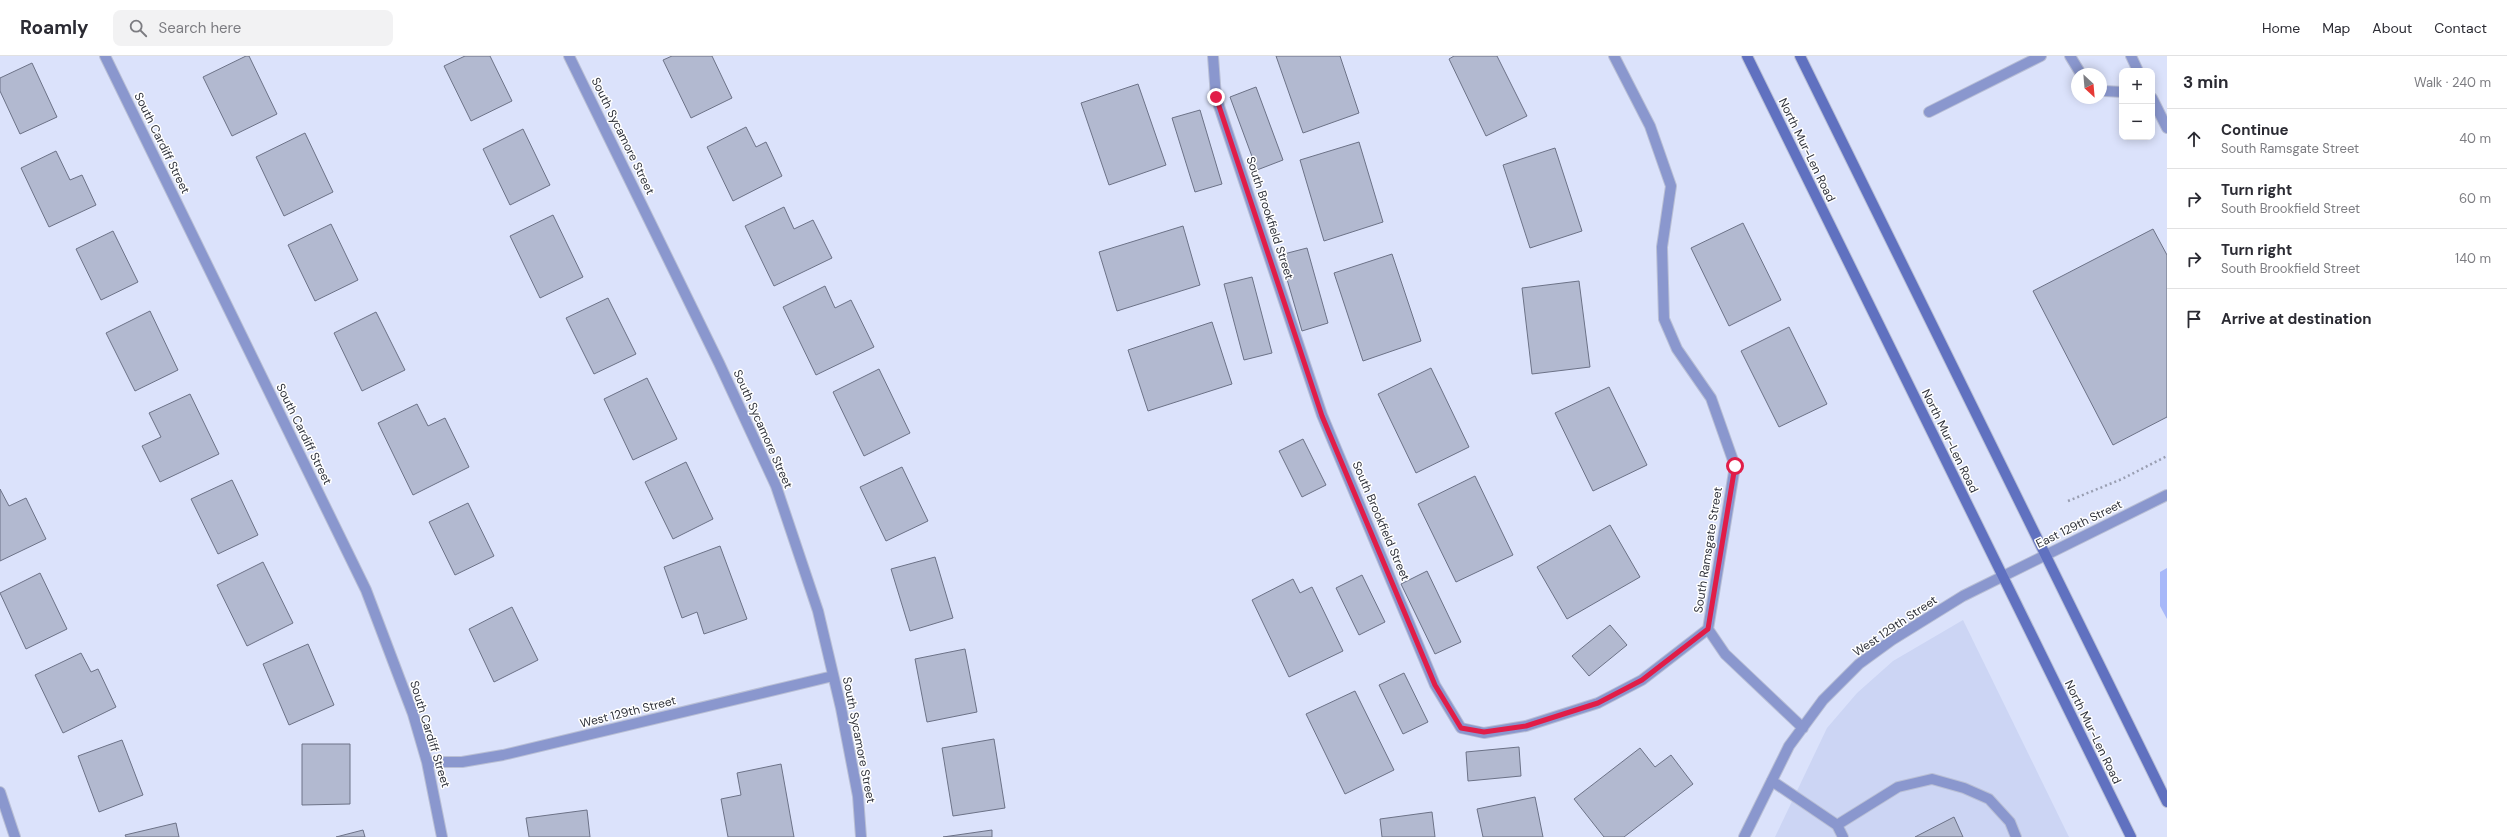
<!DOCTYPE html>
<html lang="en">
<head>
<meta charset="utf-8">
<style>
  body { margin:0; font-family:"DM Sans",sans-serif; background:#f2f2f3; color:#2b2b33 }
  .controls { position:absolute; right:12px; top:12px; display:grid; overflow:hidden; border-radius:8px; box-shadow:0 2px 10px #0003 }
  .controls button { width:36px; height:36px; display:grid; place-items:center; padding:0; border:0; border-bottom:1px solid #e1e1e2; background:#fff; color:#2b2b33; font:20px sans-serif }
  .compass { position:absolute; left:2071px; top:12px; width:36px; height:36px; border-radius:50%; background:#fff; box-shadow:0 2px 10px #0003; rotate:154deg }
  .stop { position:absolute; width:12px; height:12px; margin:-9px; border:3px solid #e11d48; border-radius:50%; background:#fff }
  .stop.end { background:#e11d48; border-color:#fff; box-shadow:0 1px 4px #0008 }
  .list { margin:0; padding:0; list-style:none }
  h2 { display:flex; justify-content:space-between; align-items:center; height:52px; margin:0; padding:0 16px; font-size:17px }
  h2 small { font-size:13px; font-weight:400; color:#7c7c81 }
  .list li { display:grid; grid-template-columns:26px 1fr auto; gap:12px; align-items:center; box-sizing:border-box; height:60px; padding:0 16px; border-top:1px solid #e1e1e2 }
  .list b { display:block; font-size:15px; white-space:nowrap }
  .list p { margin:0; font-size:13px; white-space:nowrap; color:#7c7c81 }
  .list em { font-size:13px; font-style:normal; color:#7c7c81 }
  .icon { flex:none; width:22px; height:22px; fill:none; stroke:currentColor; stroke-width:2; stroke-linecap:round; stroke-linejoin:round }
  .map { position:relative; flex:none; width:2167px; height:781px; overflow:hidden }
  header { display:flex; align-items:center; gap:24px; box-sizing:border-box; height:56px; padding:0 20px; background:#fff; border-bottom:1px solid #e1e1e2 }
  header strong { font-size:19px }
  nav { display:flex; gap:22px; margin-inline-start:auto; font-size:14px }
  .search { width:280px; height:36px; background:#f2f2f3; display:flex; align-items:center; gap:10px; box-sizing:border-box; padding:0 14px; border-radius:8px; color:#7c7c81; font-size:15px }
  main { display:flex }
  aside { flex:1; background:#fff }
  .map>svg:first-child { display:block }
  .built { fill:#ccd5f4 }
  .green { fill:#a7b8f9 }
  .building { fill:#b2b9d0; stroke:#6c7287 }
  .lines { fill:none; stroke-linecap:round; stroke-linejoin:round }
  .service-casing { stroke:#b9bfd5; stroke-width:12 }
  .minor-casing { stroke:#b9bfd5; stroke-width:12 }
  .secondary-casing { stroke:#b9bfd5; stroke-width:12 }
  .path { stroke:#999eb1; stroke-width:2.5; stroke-dasharray:2 3; stroke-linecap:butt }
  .service { stroke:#8a97ce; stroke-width:10 }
  .minor { stroke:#8a97ce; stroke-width:10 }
  .secondary { stroke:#6071c0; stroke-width:10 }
  .route { stroke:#e11d48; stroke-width:5 }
  .labels { text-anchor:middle; stroke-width:3; stroke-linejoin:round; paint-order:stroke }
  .street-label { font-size:12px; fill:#30333c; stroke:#fff }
</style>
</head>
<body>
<header>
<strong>Roamly</strong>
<div class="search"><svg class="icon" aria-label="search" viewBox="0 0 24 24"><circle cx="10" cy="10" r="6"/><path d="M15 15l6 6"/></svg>Search here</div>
<nav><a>Home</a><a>Map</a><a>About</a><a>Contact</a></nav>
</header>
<main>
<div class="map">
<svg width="2167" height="781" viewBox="0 0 2167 781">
  <rect width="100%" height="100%" fill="#dbe2fb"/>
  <path class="built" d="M1963,564L2069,781H1775L1827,672L1857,637L1893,605Z"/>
  <path class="green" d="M2167,512V563L2160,550V516Z"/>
  <path class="building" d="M246,0H249L277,58L232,80L203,21Z
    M465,0H490L512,45L471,65L444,10Z
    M672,0H712L732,42L691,62L663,4Z
    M1276,0H1340L1359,57L1303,77Z
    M1454,0H1497L1527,60L1486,80L1449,3Z
    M32,7L57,61L20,78L0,35V22Z
    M1138,28L1166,109L1109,129L1081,47Z
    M1256,31L1283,104L1257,114L1230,41Z
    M1200,54L1222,128L1195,136L1172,62Z
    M746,71L756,91L766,86L782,120L733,145L707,91Z
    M523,73L550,129L510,149L483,93Z
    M305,77L333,136L284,160L256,101Z
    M1359,86L1383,166L1324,185L1300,104Z
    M1555,92L1582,175L1530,192L1503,109Z
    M56,95L70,124L82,119L96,149L49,171L21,112Z
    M784,151L794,173L813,164L832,202L774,230L745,170Z
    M553,159L583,221L540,242L510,180Z
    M1743,167L1781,244L1729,270L1691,192Z
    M331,168L358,224L315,245L288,189Z
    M1183,170L1200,229L1117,255L1099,196Z
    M2153,173L2167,199V361L2113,389L2033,235Z
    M113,175L138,226L101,244L76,193Z
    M1307,192L1328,267L1302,275L1280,199Z
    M1392,198L1421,285L1363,305L1334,217Z
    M1252,221L1272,297L1244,304L1224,228Z
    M1579,225L1590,311L1532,318L1522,232Z
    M825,230L835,252L851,244L874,291L816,319L783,251Z
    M608,242L636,298L594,318L566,262Z
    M150,255L178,314L135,335L106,277Z
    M376,256L405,314L362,335L334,277Z
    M1212,266L1232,328L1148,355L1128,294Z
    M1789,271L1827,348L1779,371L1741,295Z
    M1431,312L1469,391L1416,417L1378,338Z
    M879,313L910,377L864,400L833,336Z
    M647,322L677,383L633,404L604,343Z
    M1609,331L1647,409L1593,435L1555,357Z
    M190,338L219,398L160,426L142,390L161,381L149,357Z
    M417,348L428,370L445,362L469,411L413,439L378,367Z
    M1303,383L1326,429L1302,441L1279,395Z
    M686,406L713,463L673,483L645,426Z
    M902,411L928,465L886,485L860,431Z
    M1475,420L1513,499L1456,526L1418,448Z
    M232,424L258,479L218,498L191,443Z
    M0,433L9,450L26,442L46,483L0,505Z
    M468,447L494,500L455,519L429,466Z
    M1610,469L1640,521L1567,563L1537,511Z
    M720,490L747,563L704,578L697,556L682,562L664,511Z
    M935,501L953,562L910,575L891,513Z
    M263,506L293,567L247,590L217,529Z
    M1427,515L1461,586L1435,598L1401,528Z
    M40,517L67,573L26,593L0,537Z
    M1362,519L1385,566L1359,579L1336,532Z
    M1293,523L1300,537L1312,531L1343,595L1289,621L1252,544Z
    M512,551L538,604L494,626L469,573Z
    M1610,569L1627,589L1589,620L1572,600Z
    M308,588L334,649L289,669L263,608Z
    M965,593L977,656L927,666L915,603Z
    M81,597L91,616L98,613L116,651L63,677L35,619Z
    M1404,617L1428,666L1403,678L1379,629Z
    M1355,635L1394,714L1345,738L1306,658Z
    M994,683L1005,752L953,760L942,692Z
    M122,684L143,739L99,756L78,700Z
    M302,688H350V748L302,749Z
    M1519,691L1521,720L1468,725L1466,696Z
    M1640,692L1655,711L1671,699L1693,728L1624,781H1604L1574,743Z
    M781,708L794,781H728L721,743L741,739L737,717Z
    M1535,741L1543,781H1483L1477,753Z
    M587,754L590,781H529L526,762Z
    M1432,756L1435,781H1382L1380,763Z
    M1954,761L1963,781H1915Z
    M176,767L179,781H126L125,779Z
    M363,774L365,781H336Z
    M992,774V781H943Z"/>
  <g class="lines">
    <g class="service-casing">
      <path id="service" d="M2070,0L2081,18
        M2131,0L2138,15
        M2101,32L2105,35L2122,36
        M2152,42L2167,72
        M1929,56L2041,0
        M1772,725L1837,769L1843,781
        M1837,769L1898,731L1932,723L1964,732L1989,743L2010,766L2016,781"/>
    </g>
    <g class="minor-casing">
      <path id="minor" d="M105,0L366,534L413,658L427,706L442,781
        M569,0L719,307L776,430L818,555L841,652L858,740L861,781
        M1213,0L1216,41L1322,359L1435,629L1461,672L1484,677L1526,670L1598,647L1642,624L1708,573
        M1614,0L1650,70L1671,130L1662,191L1664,263L1677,293L1711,342L1735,410L1708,573L1725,598L1803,672
        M427,706H462L503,699L833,620
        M0,736L15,781
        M1744,781L1789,690L1823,644L1859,608L1892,584L1963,540L2167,439"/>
    </g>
    <g class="secondary-casing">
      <path id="secondary" d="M1747,0L2131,781
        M1800,0L2167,746"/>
    </g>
    <path class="path" d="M2068,445L2122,423L2167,400"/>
    <use href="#service" class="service"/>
    <use href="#minor" class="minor"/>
    <use href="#secondary" class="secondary"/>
  </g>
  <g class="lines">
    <path class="route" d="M1216,41L1322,360L1435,629L1461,672L1484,676L1526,670L1598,647L1642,624L1708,573L1735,410"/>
  </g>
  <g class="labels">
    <g class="street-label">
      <text transform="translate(623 80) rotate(64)" y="4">South Sycamore Street</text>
      <text transform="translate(162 87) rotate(64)" y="4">South Cardiff Street</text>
      <text transform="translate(1807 94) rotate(64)" y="4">North Mur-Len Road</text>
      <text transform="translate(1270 162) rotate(72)" y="4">South Brookfield Street</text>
      <text transform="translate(763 373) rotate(66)" y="4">South Sycamore Street</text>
      <text transform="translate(304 378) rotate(64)" y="4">South Cardiff Street</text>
      <text transform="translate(1950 385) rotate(64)" y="4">North Mur-Len Road</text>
      <text transform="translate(1381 465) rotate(67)" y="4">South Brookfield Street</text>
      <text transform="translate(2079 468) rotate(-26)" y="4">East 129th Street</text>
      <text transform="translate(1708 494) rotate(-81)" y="4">South Ramsgate Street</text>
      <text transform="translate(1895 570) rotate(-34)" y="4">West 129th Street</text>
      <text transform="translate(628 656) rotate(-14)" y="4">West 129th Street</text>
      <text transform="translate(2093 676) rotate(64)" y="4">North Mur-Len Road</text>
      <text transform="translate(430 678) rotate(73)" y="4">South Cardiff Street</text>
      <text transform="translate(859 684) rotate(79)" y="4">South Sycamore Street</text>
    </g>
  </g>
</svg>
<div class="controls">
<button>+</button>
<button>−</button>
</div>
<svg class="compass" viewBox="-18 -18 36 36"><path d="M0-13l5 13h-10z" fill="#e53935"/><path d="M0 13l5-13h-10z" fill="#7c7c81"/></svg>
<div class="stop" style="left:1735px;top:410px"></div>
<div class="stop end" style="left:1216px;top:41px"></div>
</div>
<aside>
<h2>3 min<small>Walk · 240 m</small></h2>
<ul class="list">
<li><svg class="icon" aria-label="ahead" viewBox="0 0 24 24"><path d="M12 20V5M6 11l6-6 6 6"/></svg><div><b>Continue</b><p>South Ramsgate Street</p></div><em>40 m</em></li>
<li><svg class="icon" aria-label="right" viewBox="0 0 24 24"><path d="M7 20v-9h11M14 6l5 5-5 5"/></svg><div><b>Turn right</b><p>South Brookfield Street</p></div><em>60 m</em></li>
<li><svg class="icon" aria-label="right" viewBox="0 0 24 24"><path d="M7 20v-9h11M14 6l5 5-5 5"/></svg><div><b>Turn right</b><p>South Brookfield Street</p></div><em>140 m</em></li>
<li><svg class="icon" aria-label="arrive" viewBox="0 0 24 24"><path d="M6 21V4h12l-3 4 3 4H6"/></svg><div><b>Arrive at destination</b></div></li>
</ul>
</aside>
</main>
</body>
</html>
